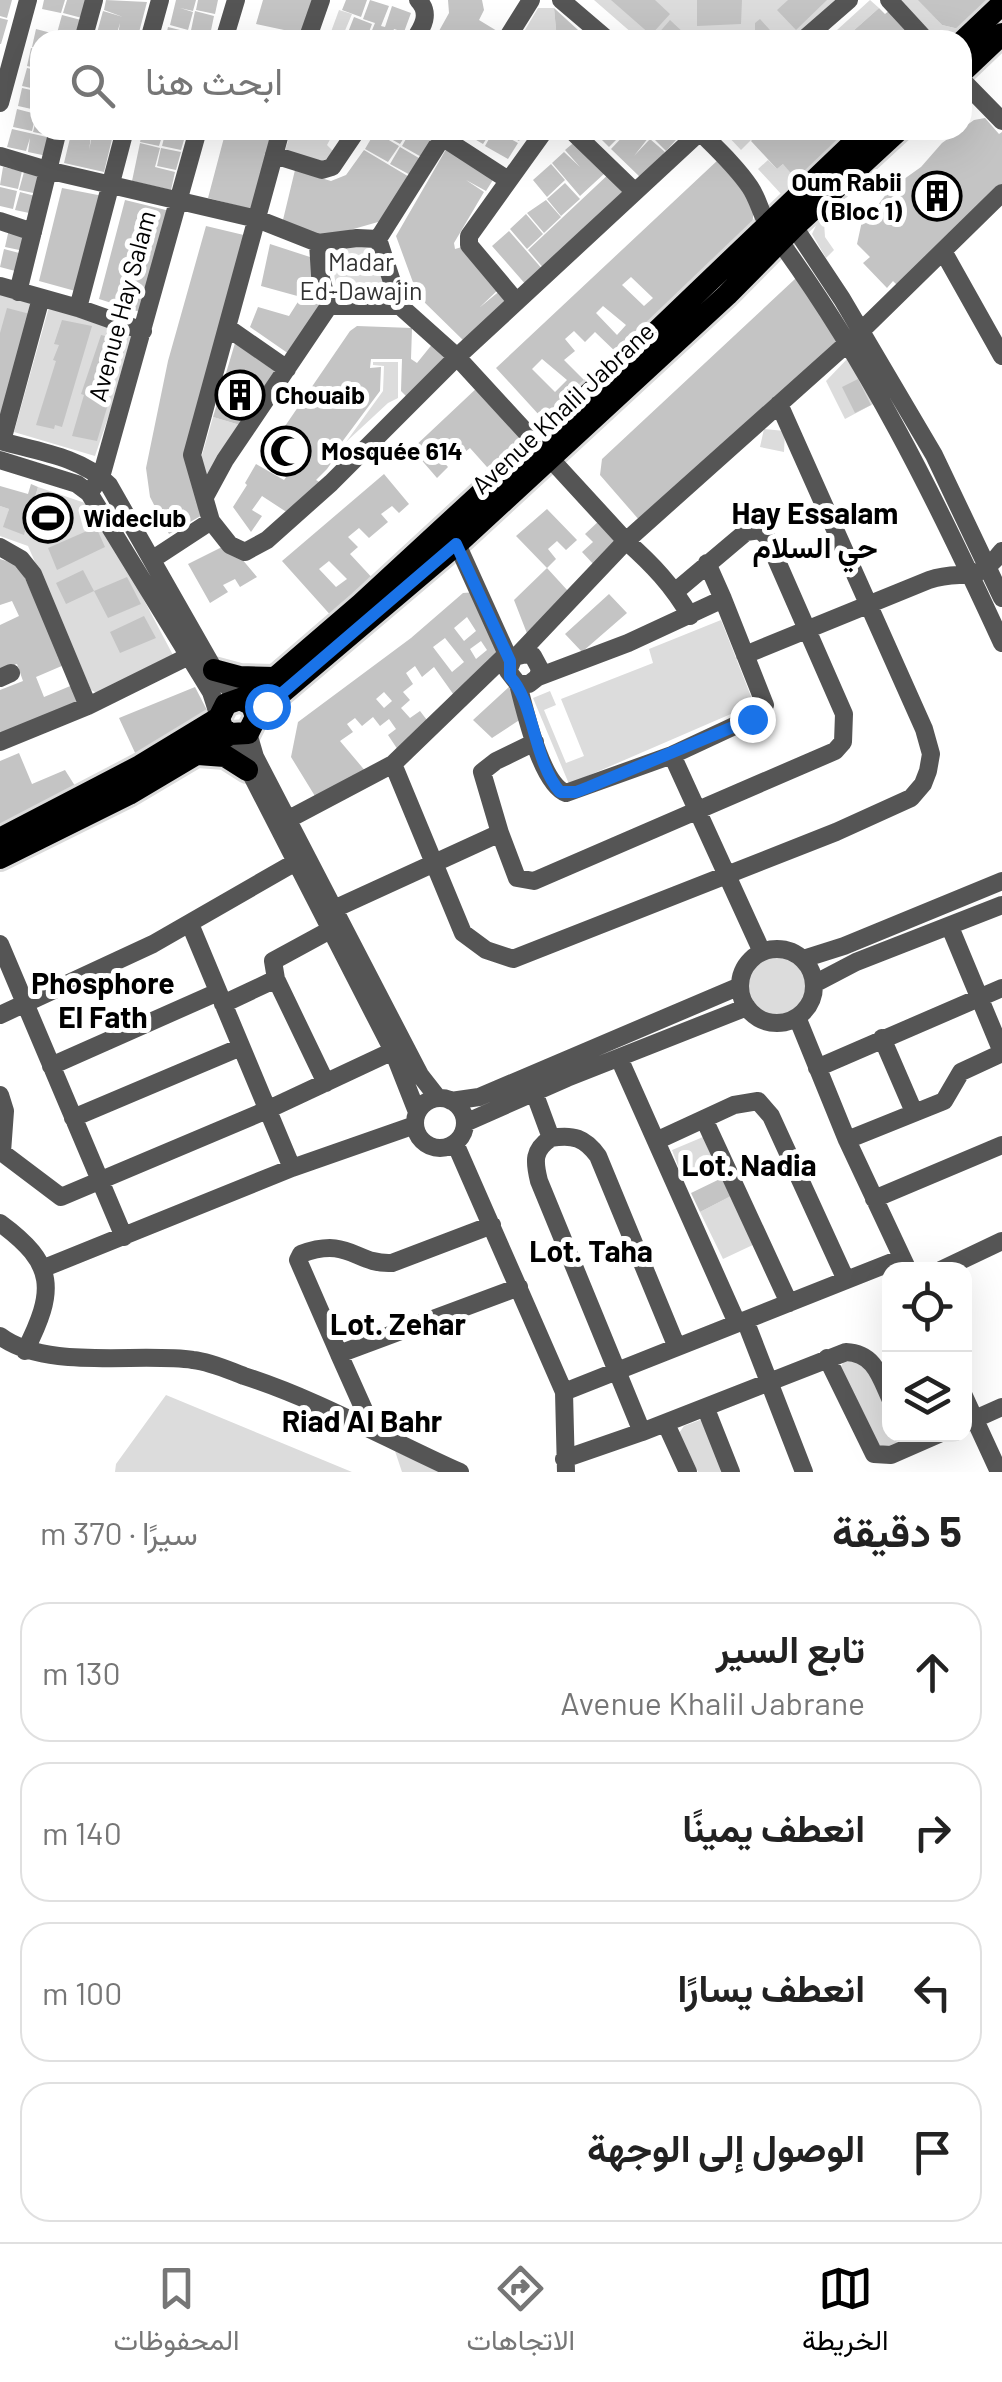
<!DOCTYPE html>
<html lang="ar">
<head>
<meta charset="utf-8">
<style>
  body { margin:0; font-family:Barlow,Vazirmatn,sans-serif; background:#f6f6f6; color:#222; direction:rtl }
  .controls { position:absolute; right:30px; bottom:30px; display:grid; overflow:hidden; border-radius:20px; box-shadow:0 10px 40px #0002 }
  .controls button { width:90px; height:90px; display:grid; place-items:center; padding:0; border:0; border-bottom:2px solid #e0e0e0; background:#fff; color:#222; font:50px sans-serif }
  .stop { position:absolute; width:30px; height:30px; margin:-22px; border:8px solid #1a73e8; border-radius:50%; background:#fff }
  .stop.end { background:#1a73e8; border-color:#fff; box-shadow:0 2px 10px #0008 }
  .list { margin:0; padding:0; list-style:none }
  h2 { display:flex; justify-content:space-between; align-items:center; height:130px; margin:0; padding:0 40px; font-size:42px }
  h2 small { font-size:32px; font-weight:400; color:#767676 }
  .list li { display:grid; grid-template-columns:65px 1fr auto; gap:30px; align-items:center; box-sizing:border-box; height:140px; margin:0 20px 20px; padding:0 20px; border:2px solid #e0e0e0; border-radius:30px }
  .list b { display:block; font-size:38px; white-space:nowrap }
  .list p { margin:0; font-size:32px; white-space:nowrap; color:#767676 }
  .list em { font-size:32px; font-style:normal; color:#767676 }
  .icon { flex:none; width:55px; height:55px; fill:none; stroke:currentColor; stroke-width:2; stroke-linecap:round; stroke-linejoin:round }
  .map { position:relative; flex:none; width:1002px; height:1472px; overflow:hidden; direction:ltr }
  .search { position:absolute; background:#fff; box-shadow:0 10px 40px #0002; left:30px; right:30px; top:30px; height:110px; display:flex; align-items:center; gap:25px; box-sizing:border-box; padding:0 35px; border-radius:30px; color:#767676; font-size:38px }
  .sheet { height:770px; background:#fff }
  nav { display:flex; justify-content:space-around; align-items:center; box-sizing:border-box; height:140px; border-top:2px solid #e0e0e0; background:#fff; font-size:28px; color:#767676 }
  nav a { display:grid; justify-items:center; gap:5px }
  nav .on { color:#000 }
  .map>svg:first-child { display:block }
  .green { fill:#dcdcdc }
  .building { fill:#c4c4c4; fill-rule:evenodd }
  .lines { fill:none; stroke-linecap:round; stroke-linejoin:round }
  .major-casing { stroke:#dbdbdb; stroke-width:28 }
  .minor { stroke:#555; stroke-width:18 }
  .major { stroke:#000; stroke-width:22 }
  .route { stroke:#1a73e8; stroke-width:12 }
  .labels { text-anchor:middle; stroke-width:10; stroke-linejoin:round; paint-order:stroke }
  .poi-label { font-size:25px; font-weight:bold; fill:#000; stroke:#fff; text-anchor:start }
  .park-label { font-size:25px; fill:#333; stroke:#fff }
  .street-label { font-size:25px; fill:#000; stroke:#fff }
  .quarter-label { font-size:30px; font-weight:bold; fill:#000; stroke:#fff }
</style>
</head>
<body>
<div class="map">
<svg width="1002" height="1472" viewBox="0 0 1002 1472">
  <rect width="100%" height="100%" fill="#fff"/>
  <path class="green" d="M594,0H836L791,40H640Z
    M870,0L879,8L843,40H826Z
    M899,0H919L942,25L963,30L952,40L938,39Z
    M538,8H554L557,40H538V37L519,40Z
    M339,10L352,14L341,40H328Z
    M300,130H335L327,145L334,152C323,169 300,158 284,154L289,138L297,140Z
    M728,130H755L758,133L741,150L725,133Z
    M768,160L777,169L783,164L810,177L786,196L782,195L758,169Z
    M820,217L824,222L825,237L834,250L826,258L812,234Z
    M375,240L393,302L339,303L330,251Z
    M0,292L36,302L0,431Z
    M49,307L137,333L95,456L14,432Z
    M849,357L875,403L845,419L826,381Z
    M373,362H398V398L388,403L346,442L383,391L384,366L373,365Z
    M213,417L240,425L208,480L200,462Z
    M764,429L785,431L784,452L760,447Z
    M38,487L88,504L116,547L174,657L99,694L91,690L28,546L0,536V506L9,509L4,527L24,534Z
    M721,620L754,704L569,784L533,698L550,691L556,705L544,710L566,763L584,756L561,699L653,663L649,649Z
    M748 986a29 29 0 1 1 58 0a29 29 0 1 1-58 0Z
    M703,1137L715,1165L683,1179L672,1150Z
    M733,1195L757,1243L723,1259L700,1212Z
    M847,1356C883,1375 889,1394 890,1434L901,1435L899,1446L882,1450L840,1368Z
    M166,1395L352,1472H115L116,1464Z
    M700,1420L706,1422L727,1472H698L679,1433L684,1426Z
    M395,1451L440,1472H402Z"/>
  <path class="building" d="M0,0H12L7,18L0,16Z
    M44,0H65L61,13L42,9Z
    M67,0H87L82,18L63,13Z
    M106,0L147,2L137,40H117L120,23L115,40H95L103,11L123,17L104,10Z
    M176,0H196L193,11L180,8L193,12L188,30L170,25Z
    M198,0H218L215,14L196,10Z
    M263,0H318L303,40H281L284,30L256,24Z
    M346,0H367L361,17L342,10Z
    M370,0L389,6L381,26L385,27L392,6L411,13L404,32L394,29L390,40H368L375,23L363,19Z
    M448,0H482L484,10L479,20L502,34L498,40H434L449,13Z
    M611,0H655L670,14L651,35Z
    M697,0H742L741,24L697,26Z
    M788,0H827L796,30L777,10Z
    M918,0H999L963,30L942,25Z
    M554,8L589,40H557Z
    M879,8L885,14L891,9L915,36L911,40H843Z
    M195,11L214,16L209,40H189Z
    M62,15L81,20L76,37L57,33Z
    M354,17L372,24L366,40H345Z
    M0,18L8,20L1,44H0Z
    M760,19L779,40H755V23Z
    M670,20L686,35L682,40H663L657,35Z
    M168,27L188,32L186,40H165Z
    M36,29L55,34L53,40H40V49L32,47Z
    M31,48L40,50V69L27,66Z
    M27,68L40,71V90L22,86Z
    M22,88L40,92L36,110L18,106Z
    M17,109L36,114L32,131L13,127Z
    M38,112L40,130H54L53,136L33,132Z
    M985,118L999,134L1002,132V185L897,285L893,281L887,288L863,263L870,257L857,244L862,221L869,217L890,189L921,167L942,143L974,120Z
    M12,129L51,138L47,156L28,152L30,138L26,151L7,147Z
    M72,130H92L89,150L93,131L113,135L104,172L64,163Z
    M143,130H164L159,146L140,142Z
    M166,130L186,133L181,150L162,146Z
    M226,130H274L254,210L208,198Z
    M375,130H409L400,144Z
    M411,130L435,143L425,159L402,146Z
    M459,130H492L483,144Z
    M494,130L518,143L508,159L485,146Z
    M500,130H526L519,141Z
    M592,130H626L609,147Z
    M629,130H642L649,137L634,156L650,139L665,152L641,178L611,149Z
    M645,130H685L666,151Z
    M755,130H860L810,177L796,179L783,164L777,169L751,141L758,133Z
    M375,132L399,146L388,162L365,149Z
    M578,139L606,172L580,196L552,163L564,152L580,167L565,150Z
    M140,143L160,148L155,167L175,172L171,190L132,181Z
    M448,146L496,175L486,191L466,180L484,192L454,243L455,249L462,247L501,287L479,308L502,289L512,300L467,344L418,296L396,236Z
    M400,147L424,161L414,177L390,164Z
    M161,148L181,152L176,170L157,166Z
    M364,150L411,178L385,220L322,238L282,224L295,170L331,181L346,175Z
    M719,159L754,204L752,230L620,356L595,332L585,342L574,331L565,339L575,351L564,360L591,387L557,414L540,416L496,368ZM631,277L653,298L644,306L622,285ZM603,306L626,325L617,335L596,313ZM542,359L567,380L555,392L532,369Z
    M551,164L565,180L547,197L533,180Z
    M3,167L22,171L18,189L0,185Z
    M612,171L629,191L545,270L528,250Z
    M24,172L43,176L38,194L19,190Z
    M565,183L580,199L561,216L547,199Z
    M0,187L17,191L13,209L0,206Z
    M62,188L103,196L79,292L39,281Z
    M20,192L39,197L34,214L15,210Z
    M125,200L170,211L143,313L99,299Z
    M546,200L561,217L544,233L527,213Z
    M526,214L543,234L527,249L510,229Z
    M206,226L248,236L188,457L206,513L169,534L150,497L146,468L168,361Z
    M9,229L28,234L24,251L5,247Z
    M509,231L544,271L527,286L492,246Z
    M270,244L310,257L323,305L289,354L250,327L258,307L289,316L301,297L261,286Z
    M4,249L23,254L19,272L0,267Z
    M795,279H801L841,338L640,521L600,475L602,459Z
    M7,308L30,314L4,415L0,414V333Z
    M62,320L92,326L62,427L55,425L54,429L36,425L56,361L53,360L59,345L54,344Z
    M357,326L412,328L411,359L417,363L434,342L450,357L410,400L401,391L402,359H371L370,368L381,367L380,391L336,450L339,452L327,469L316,480L321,483L288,513L262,496L252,510L262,516L251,532L233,507L247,485L245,483L256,464L284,480L294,467L268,451L350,331Z
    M101,335L117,339L122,344L120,348L125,349L105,401H109L97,441L72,436L84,395L81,394Z
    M235,343L277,373L240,425L213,417Z
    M858,379L871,405L855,413L842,387Z
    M479,386L522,430L523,446L495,476L470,448L460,456L451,447L440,458L448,467L437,478L412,449Z
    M384,474L409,504L399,513L392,506L381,514L388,522L369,538L359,528L348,537L358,547L350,554L376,582L334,619L282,561ZM329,561L347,579L336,587L319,569Z
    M31,484L38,487L24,535L3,527L9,509L0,506V486L28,494Z
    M547,509L577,540L566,550L557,541L548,549L556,559L547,568L568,591L528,636L514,600L547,568L516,536Z
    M600,520L619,541L596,567L582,552L593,542L585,534Z
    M96,527L105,547L57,570L48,548Z
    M224,546L241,558L257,577L240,587L235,579L223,585L228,592L210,603L188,564Z
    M0,559L19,565L64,665L36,677L44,697L75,684L84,705L0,739V690L23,681L17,664L0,670V625L19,616L12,601L0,605Z
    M83,570L94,591L66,604L56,583Z
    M127,577L141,604L108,618L94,591Z
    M476,592L504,654L456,698L434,667L422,677L415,666L406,673L413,684L403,692L410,700L401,708L410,718L420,711L430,724L400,753L388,735L396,729L389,719L380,726L373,717L362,726L355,718L347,724L353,732L340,741L367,773L318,801L291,757L298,722L411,638L463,593ZM467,617L476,631L464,641L454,628ZM445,638L464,662L452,672L433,647ZM481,641L487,650L476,659L470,649ZM384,692L392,701L384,708L376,699Z
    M609,594L627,613L582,652L565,634Z
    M144,616L156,638L120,653L110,632Z
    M510,686L524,717L492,738L473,720Z
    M195,687L210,716L137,757L119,718Z
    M19,753L32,784L65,770L77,789L0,828V761Z
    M724,1177L733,1195L700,1212L691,1193Z"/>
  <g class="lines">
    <g class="major-casing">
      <path id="major" d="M962,42L1002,4
        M962,72L1002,34
        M214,670L240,677L275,678
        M241,699L275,678L361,604L656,332L867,130
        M256,717L252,705L240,699L226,704L219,718L222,728L230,734L248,733L256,717L273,700L457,544L727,295L795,226L899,130
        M198,754L225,756L247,770
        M0,839L140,766L219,718
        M0,858L129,794L230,734"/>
    </g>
    <path class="minor" d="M561,0L608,40
      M889,0L926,40
      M83,40L94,0
      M149,40L160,0
      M224,40L236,0
      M307,40L321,0
      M414,40C423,27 431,13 418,0
      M506,40L531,0
      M803,40L849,0
      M962,80L1002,121
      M0,103L28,0
      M281,130L192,455L211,521L230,545L245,552L267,540L331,483L457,357L702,130
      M431,130L508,180
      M571,130L634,191
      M698,130C716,148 736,166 750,187C759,200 761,216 770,228C866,357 935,497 1002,643
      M274,155L322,170L332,167L357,130
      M0,156L47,170L257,219L318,243L320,275L329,306H400
      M789,219L842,299L934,455L1002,598
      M0,221L33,232
      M378,239L447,130
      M318,243L357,238L378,239L400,306L457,357L626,541C652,564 673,586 690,616
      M943,251L1002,356
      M0,286L78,308L143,331
      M18,292L58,130
      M516,301L469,245V236L545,130
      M78,308L125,130
      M228,328L287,369
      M0,441C36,451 82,457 109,485L219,678L240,699
      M2,441L41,298
      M0,460L77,484L89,493L211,692L219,717
      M89,493L101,477L198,130
      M206,495L225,460L329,306
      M457,544L510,661
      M0,547L21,559L33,574L88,706
      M153,559L211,521
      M707,563L723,599
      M518,655L626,541L861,331L1002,193
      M745,655L929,580C965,568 974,587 1002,551
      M0,678L11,673
      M518,684H529L538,677L540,669L533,656L526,654L514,657L508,671L518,684C525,710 541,784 566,793L672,755L760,714L765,705L723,599L628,643L538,677
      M248,733L255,757L420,1075L438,1098
      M231,735L393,1051L417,1112
      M0,742L88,706L189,656
      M672,755L762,952
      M393,764L463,933L486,950L513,959L836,832L911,798L923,784L928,771L931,754L924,729L779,404
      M289,819L393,764L507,654
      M500,833L482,772L496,761L535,742
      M334,909L500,833L517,878L534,881L835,751L843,742L844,714L766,536L760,530L746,532L676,591
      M190,924L292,1168
      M950,927L1002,1052
      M0,944L124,1237
      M740 986a37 37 0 1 1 74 0a37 37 0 1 1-74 0Z
      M803,959L844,946L1002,881
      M276,979L273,961L330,930
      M814,984L856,962L1002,905
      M223,1004L276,979L326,1083
      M0,1015L153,944L301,859
      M797,1017L847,1140L908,1270
      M882,1038L914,1112
      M619,1058L737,1323
      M51,1066L218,992
      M817,1068L1002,988
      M534,1092L551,1138C573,1134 585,1138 598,1156L676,1345
      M0,1095L5,1111L2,1152
      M415 1123a25 25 0 1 1 50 0a25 25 0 1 1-50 0Z
      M451,1101L479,1097L740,986
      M73,1118L241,1047
      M704,1119L789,1303
      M465,1123L567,1078L747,1007
      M551,1138C533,1150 534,1161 539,1181L642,1432L846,1352C874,1353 880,1376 890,1398
      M847,1140L944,1101L961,1072L1002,1053
      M656,1141L734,1105L758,1101L771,1116L846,1280
      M455,1143L564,1392L902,1258
      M0,1151L61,1197L267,1110L393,1051
      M874,1199L1002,1145
      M0,1223C56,1264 56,1290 25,1351
      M44,1268L292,1168L415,1125
      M941,1270L1002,1241
      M745,1320L804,1472
      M0,1336C46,1371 139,1352 193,1360C211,1362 228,1370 244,1376C319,1400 388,1440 460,1472
      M339,1354L298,1260L301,1254C350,1236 355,1265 392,1263L492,1225
      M827,1358L874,1454L891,1455L939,1434
      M564,1392L566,1472
      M964,1396L999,1472
      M706,1409L731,1472
      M966,1423L1002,1407
      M666,1424L688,1472
      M373,1430L339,1354L519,1287
      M564,1459L642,1432"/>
    <use href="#major" class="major"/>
  </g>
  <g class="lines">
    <path class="route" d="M267,706L456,544L510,661V677C534,701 533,760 560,792H576L589,787L752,719"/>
  </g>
  <defs>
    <g id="building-ring" transform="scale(2.5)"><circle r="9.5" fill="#fff" stroke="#000" stroke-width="1.5"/><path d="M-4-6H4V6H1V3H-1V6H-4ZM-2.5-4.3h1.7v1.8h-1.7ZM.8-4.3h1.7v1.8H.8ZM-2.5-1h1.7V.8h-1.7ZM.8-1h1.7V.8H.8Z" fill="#000"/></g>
    <g id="mosque-ring" transform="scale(2.5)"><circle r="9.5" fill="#fff" stroke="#000" stroke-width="1.5"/><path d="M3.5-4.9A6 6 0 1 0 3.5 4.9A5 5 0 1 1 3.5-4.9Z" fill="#000"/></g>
    <g id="stadium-ring" transform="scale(2.5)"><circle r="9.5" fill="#fff" stroke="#000" stroke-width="1.5"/><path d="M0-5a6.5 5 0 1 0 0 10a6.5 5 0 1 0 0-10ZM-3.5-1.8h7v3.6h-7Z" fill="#000"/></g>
  </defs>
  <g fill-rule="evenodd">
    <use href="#building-ring" x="937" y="196"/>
    <use href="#building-ring" x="240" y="395"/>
    <use href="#mosque-ring" x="286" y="451"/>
    <use href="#stadium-ring" x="48" y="518"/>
  </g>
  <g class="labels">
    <g class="poi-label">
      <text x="902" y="191" text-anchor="end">Oum Rabii<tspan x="902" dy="29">(Bloc 1)</tspan></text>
      <text x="275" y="404">Chouaib</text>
      <text x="321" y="460">Mosquée 614</text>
      <text x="83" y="527">Wideclub</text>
    </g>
    <g class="park-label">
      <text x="361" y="271">Madar<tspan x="361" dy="29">Ed-Dawajin</tspan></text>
    </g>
    <g class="street-label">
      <text transform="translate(122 306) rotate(-75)" y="9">Avenue Hay Salam</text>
      <text transform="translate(563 408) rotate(-43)" y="9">Avenue Khalil Jabrane</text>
    </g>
    <g class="quarter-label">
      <text x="815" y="524">Hay Essalam<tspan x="815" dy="34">حي السلام</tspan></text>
      <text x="103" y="994">Phosphore<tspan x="103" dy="34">El Fath</tspan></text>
      <text x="749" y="1176">Lot. Nadia</text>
      <text x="591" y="1262">Lot. Taha</text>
      <text x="398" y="1335">Lot. Zehar</text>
      <text x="362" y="1432">Riad Al Bahr</text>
    </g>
  </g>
</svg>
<div class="controls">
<button><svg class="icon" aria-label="locate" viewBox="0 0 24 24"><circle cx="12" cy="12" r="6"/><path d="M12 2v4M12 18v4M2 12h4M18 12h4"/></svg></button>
<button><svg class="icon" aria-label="layers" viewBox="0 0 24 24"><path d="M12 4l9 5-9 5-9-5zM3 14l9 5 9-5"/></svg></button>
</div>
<div class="stop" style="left:267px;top:706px"></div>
<div class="stop end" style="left:752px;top:719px"></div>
<div class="search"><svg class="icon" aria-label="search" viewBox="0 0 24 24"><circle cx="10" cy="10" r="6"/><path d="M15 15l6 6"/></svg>ابحث هنا</div>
</div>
<section class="sheet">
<h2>5 دقيقة<small>سيرًا · 370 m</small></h2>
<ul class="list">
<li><svg class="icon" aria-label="ahead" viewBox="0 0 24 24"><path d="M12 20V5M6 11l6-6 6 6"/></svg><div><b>تابع السير</b><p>Avenue Khalil Jabrane</p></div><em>130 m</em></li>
<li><svg class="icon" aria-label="right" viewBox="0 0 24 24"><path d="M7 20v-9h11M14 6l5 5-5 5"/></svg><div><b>انعطف يمينًا</b></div><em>140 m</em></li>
<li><svg class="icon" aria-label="left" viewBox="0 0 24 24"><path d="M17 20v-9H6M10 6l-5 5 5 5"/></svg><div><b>انعطف يسارًا</b></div><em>100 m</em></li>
<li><svg class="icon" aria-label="arrive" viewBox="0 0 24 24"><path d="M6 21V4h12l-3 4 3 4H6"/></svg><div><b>الوصول إلى الوجهة</b></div></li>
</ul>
</section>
<nav>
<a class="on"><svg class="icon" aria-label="map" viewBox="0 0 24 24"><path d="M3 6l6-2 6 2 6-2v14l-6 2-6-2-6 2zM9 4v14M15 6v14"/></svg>الخريطة</a>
<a><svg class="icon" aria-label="directions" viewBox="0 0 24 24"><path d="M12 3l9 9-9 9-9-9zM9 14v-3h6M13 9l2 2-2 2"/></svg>الاتجاهات</a>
<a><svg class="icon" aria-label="saved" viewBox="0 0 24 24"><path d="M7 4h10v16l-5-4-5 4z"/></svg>المحفوظات</a>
</nav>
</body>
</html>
